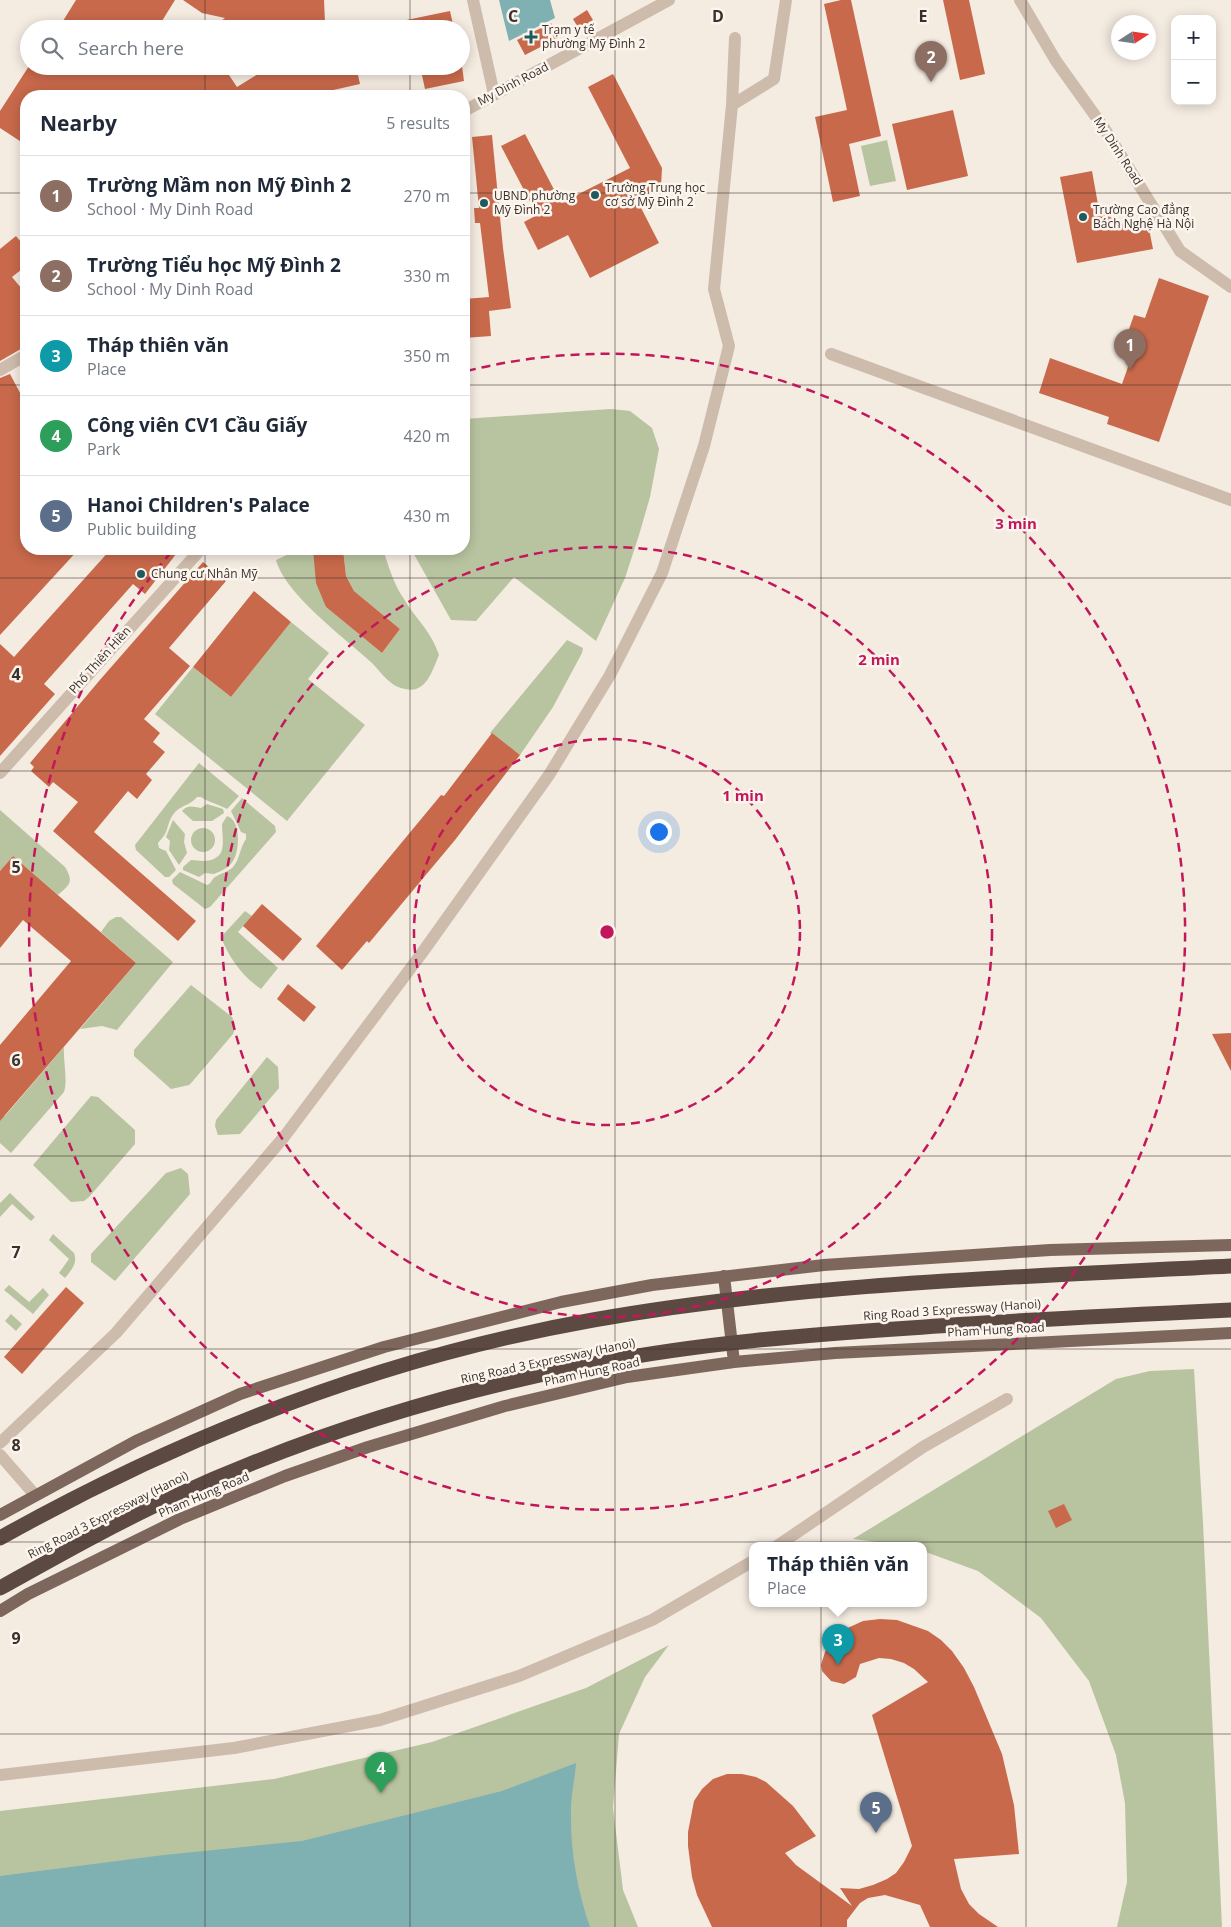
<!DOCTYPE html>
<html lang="en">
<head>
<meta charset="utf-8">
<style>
  body { margin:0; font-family:"Open Sans",sans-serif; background:#f6f6f7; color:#1f2937 }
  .controls { position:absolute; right:15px; top:15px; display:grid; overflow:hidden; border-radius:10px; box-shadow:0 2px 12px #0003 }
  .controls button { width:45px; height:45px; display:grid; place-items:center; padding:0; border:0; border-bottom:1px solid #e0e1e3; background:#fff; color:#1f2937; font:25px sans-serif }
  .compass { position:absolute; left:1111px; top:15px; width:45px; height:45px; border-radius:50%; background:#fff; box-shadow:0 2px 12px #0003; rotate:78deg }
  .you { position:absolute; left:658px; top:831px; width:18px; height:18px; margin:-12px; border:4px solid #fff; border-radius:50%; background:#1a73e8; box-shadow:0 0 0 8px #1a73e833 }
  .badge { display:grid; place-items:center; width:32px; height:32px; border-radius:50%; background:#1f5a5e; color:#fff; font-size:16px; font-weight:700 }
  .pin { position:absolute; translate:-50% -41px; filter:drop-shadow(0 1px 2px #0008) }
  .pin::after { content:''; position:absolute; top:26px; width:18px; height:15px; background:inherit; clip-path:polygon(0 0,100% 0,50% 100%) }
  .popup { position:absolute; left:749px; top:1542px; width:178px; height:65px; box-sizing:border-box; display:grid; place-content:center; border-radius:10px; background:#fff; filter:drop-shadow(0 1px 4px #0005); font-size:16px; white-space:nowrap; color:#747a83 }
  .popup b { font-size:19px; color:#1f2937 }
  .popup::after { content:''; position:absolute; left:50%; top:100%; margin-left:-10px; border:10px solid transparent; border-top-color:#fff }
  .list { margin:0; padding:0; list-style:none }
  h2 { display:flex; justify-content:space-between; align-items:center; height:65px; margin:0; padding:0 20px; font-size:21px }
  h2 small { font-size:16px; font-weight:400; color:#747a83 }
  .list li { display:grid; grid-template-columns:32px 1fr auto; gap:15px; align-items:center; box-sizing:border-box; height:80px; padding:0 20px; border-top:1px solid #e0e1e3 }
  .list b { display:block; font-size:19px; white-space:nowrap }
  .list p { margin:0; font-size:16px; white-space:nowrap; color:#747a83 }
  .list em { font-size:16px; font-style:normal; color:#747a83 }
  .icon { flex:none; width:28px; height:28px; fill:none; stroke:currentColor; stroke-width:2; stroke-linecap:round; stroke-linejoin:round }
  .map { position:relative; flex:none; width:1231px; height:1927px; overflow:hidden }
  .search { position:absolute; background:#fff; box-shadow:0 2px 12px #0003; left:20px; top:20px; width:450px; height:55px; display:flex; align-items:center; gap:12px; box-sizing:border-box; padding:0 18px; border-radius:28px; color:#747a83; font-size:19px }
  .panel { position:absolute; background:#fff; box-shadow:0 2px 12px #0003; left:20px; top:90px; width:450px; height:465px; border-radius:20px }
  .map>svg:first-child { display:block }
  .green { fill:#b8c4a0 }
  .water { fill:#7fb0b2 }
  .building { fill:#c8694b }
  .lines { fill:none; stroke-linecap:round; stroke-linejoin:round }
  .minor { stroke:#cdbbac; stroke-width:12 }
  .tertiary { stroke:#cdbbac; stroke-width:12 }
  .primary { stroke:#7d675c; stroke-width:12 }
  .motorway { stroke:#5c4a42; stroke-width:15 }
  .grid { fill:none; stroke:#3b302b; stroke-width:1; stroke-opacity:0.55 }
  .ring { fill:none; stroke:#c2185b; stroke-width:2.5; stroke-dasharray:9 6 }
  .poi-dot { fill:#1f5a5e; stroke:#fbf5ee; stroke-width:2 }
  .labels { text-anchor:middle; stroke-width:5; stroke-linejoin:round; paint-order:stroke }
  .poi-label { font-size:12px; fill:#3b302b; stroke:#fbf5ee; text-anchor:start }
  .street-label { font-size:12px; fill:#3b302b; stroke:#fbf5ee }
  .grid-label { font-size:16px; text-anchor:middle; font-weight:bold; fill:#3b302b; stroke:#fbf5ee; stroke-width:5; stroke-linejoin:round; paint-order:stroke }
  .centre { fill:#c2185b; stroke:#fbf5ee; stroke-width:2.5 }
  .ring-label { font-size:15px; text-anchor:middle; font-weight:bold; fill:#c2185b; stroke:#fbf5ee; stroke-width:5; stroke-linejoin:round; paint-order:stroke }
</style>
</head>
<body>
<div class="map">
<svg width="1231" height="1927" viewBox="0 0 1231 1927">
  <rect width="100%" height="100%" fill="#f4ebe1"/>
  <path class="green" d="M887,140L896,181L870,186L861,146Z
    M611,409L630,411L652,428L659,449L650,497L639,535L625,578L596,641L514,577L476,621L451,620L411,549H464V419Z
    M343,549H383C388,565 394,585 404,599C417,621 430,629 439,655C434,666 429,685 416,689C410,691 399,688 394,685C385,679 379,670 372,663C345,638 285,594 276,560L289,554L313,550L326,607L382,653L400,629L354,591L346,576Z
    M291,622L329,653L308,679L365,725L287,821L155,714L193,667L231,697Z
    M567,640L583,648L582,653L553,707L520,755L490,733Z
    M199,763L239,796L227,809C218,804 208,802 201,797H197C192,804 183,805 176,811C167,820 169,830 163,837C162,839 159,841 158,843L159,848L166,851L176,870L169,877H165L136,850L135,845Z
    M242,798L275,826L276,832L210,907L205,909L173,884L172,880L180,872L207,885C212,883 211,880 215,877C221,873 228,872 233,867C240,859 240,847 246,839V834L241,832L231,811Z
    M207,804L223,809L224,813L212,821H193L182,811C188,804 193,807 201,808Z
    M0,810L65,867C74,882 70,884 58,895L13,856L0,871Z
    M227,816C241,820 240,850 233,861C229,868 221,871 214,874L205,873L199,877L183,870V867L191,860C195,860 199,861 203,861C229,860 222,841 222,824Z
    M173,820L185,834L184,842L187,853L179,865L169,850L170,841L166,837Z
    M191 840a12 12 0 1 1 24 0a12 12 0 1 1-24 0Z
    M245,911L252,916L238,932L278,968L261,989C242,976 229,958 221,937Z
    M116,917H121L173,962L117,1030L102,1026L80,1029L136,963L101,932L109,921Z
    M191,985L232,1017C235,1023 236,1027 233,1034L192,1082L189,1085L171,1089L134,1056V1050Z
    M64,1047C63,1061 68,1081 64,1092L11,1153L0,1143V1113L5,1116Z
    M267,1057L278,1067L279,1088L240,1134L218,1135L215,1126L216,1120Z
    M91,1096L98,1097L135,1130V1144L89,1197L84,1201L71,1202L33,1165Z
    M181,1168L188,1174L190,1194L115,1281L91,1262V1254L166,1173Z
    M10,1193L35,1217L31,1221L12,1204L0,1217V1203Z
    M53,1234L74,1253C78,1264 71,1270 65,1278L59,1273L69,1259L49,1240Z
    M9,1285L29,1302L43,1288L49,1295L33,1314L4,1290Z
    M11,1314L22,1324L16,1331L5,1321Z
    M1194,1369L1203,1523L1222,1927H1117L1127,1882L1125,1803L1116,1755L1089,1681L1041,1618L978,1571L923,1551V1546H909L853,1539L1116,1379L1150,1371Z
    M669,1645L645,1677L619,1734L613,1808L623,1890L638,1927H0V1811L274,1779L432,1742L586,1688Z"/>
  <path class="water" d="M499,0H550L555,18L509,41Z
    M576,1763C575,1779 571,1794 571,1809C570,1850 577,1889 590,1927H0V1876L164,1855L302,1841L502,1791Z"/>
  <path class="building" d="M76,0H175L157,29H58Z
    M183,0H324L325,22L318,24L320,29H210L225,18L202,13Z
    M841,0H851L881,136L849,144L860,196L833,202L815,117L847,110L824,4Z
    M943,0H969L985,74L960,80Z
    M587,10L593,20L579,29L573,19Z
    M450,11L454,29H392V23Z
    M551,23L558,38L525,55L517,40Z
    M29,66H223L237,87L263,71L262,66H356L360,84L307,96H26V145L0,128V111Z
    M420,66H462L464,81L425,89Z
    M613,74L662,168L661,187L637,200L659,243L590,278L568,235L538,250L524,222L537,215L501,146L525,134L561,203L630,168L588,87Z
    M953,110L968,176L907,190L892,124Z
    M492,135L503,248L511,308L489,311L491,336L464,338V299L489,297L480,223H475L474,208H479L472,137Z
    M1092,171L1099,210L1121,224L1147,219L1153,249L1077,263L1060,177Z
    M16,236L26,248V266L12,277L26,294V346L0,361V249Z
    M1159,278L1209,296L1159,442L1107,424L1109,417L1039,393L1050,358L1122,384L1139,336L1128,332L1134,315L1145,318Z
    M10,374L26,404V487L21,490L26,499V549H79L0,635V378Z
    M111,549H180L145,594L133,584L44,684L55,694L0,756V644L14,657Z
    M313,549H343L346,576L354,591L400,629L382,653L326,607L316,583Z
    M203,562L226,581L169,648L190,666L144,719L160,733L153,742L165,752L146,774L152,780L137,799L128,791L94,832L196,921L178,941L53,831L78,802L53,782L49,787L31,771L34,767L30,763L99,681Z
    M254,591L291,622L231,697L193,667Z
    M492,733L520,755L455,840L369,943L367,941L342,970L316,946L441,795L444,796Z
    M13,856L136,963L0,1121V1045L71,961L23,920L0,948V871Z
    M262,904L302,939L283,961L243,926Z
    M288,984L316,1007L304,1022L277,999Z
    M1231,1033V1071L1212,1034Z
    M66,1287L84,1303L22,1374L4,1357Z
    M1064,1504L1072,1520L1056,1528L1048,1511Z
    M880,1619L897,1620L928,1631L941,1640L952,1651L964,1668L974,1687L1002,1754L1014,1805L1019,1854L954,1859L961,1889L969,1904L979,1914L998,1927H930L920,1905L885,1895L868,1898L860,1903L847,1920V1927H712L697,1895L692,1877L688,1846V1832L694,1801L702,1789L713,1779L727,1774H742L756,1777L766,1782L793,1806L816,1836L785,1853L796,1865L852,1906L840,1888L859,1889L873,1885L887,1879L896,1873L904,1862L912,1846L872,1715L928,1682L914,1669L904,1663L891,1659L879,1658L860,1664L856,1677L844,1684L831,1681L822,1671L821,1665L825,1652L832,1640L841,1631L863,1621Z"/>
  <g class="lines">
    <path class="minor" d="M473,0L494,94
      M732,105L774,79L786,0
      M831,354L1231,500
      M0,773L201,549
      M0,1443L116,1333L284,1137L422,953L549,775L610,675L662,573L704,446L729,346L714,289L732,105L735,38
      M0,1455L35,1495
      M777,1546L923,1447L1007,1399
      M0,1775L234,1748L380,1720L519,1676L652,1620L753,1561"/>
    <path class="tertiary" d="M1020,0L1056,61L1104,128L1180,251L1231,287
      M464,111L669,0
      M0,370L26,355"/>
    <path class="primary" d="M724,1276L734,1362
      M0,1515L136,1441L240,1394L384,1347L561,1302L652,1285L824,1265L1050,1250L1231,1245
      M0,1611L28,1594L180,1519L285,1476L368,1447L505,1406L627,1377L734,1362L835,1353L1231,1333"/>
    <path class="motorway" d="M0,1538C184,1435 384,1357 593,1320C803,1283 1018,1277 1231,1266
      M0,1588C56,1557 112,1525 171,1498C306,1436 451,1391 598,1363C701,1343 806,1335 910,1328C1017,1320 1124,1315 1231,1310"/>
  </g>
  <path class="grid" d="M205,0V29M410,0V29M615,0V1927M821,0V1927M1026,0V1927M205,66V96M410,66V96M0,193H26M464,193H1231M0,385H26M464,385H1231M205,549V1927M410,549V1927M0,578H1231M0,771H1231M0,964H1231M0,1156H1231M0,1349H1231M0,1542H1231M0,1734H1231"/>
  <g class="ring">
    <circle cx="607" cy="932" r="193"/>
    <circle cx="607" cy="932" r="385"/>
    <path d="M467 371A578 578 0 1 1 174 549"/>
  </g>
  <g class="poi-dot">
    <path d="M528.5 29.5h5v5h5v5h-5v5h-5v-5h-5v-5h5z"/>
    <circle cx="595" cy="195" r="5"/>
    <circle cx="484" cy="203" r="5"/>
    <circle cx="1083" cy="217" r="5"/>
    <circle cx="141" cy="574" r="5"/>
  </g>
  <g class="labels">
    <g class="poi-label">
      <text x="542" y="34">Trạm y tế<tspan x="542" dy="14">phường Mỹ Đình 2</tspan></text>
      <text x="605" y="192">Trường Trung học<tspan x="605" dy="14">cơ sở Mỹ Đình 2</tspan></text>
      <text x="494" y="200">UBND phường<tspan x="494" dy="14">Mỹ Đình 2</tspan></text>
      <text x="1093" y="214">Trường Cao đẳng<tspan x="1093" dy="14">Bách Nghệ Hà Nội</tspan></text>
      <text x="151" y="578">Chung cư Nhân Mỹ</text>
    </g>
    <g class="street-label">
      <text transform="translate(513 84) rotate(-28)" y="4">My Dinh Road</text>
      <text transform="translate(1118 151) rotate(57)" y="4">My Dinh Road</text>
      <text transform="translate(100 660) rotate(-48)" y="4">Phố Thiên Hiền</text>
      <text transform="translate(952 1310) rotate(-4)" y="4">Ring Road 3 Expressway (Hanoi)</text>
      <text transform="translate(996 1330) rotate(-3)" y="4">Pham Hung Road</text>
      <text transform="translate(548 1361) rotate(-12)" y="4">Ring Road 3 Expressway (Hanoi)</text>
      <text transform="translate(592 1372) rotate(-12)" y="4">Pham Hung Road</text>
      <text transform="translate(204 1495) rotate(-23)" y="4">Pham Hung Road</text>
      <text transform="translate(108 1515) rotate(-27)" y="4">Ring Road 3 Expressway (Hanoi)</text>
    </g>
  </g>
  <g class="grid-label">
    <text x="513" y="22">C</text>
    <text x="718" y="22">D</text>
    <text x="923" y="22">E</text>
    <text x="16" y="680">4</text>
    <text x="16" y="873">5</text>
    <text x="16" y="1066">6</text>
    <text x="16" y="1258">7</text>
    <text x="16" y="1451">8</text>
    <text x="16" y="1644">9</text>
  </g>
  <circle cx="607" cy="932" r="8" class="centre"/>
  <g class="ring-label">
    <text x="1016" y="529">3 min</text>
    <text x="879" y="665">2 min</text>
    <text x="743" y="801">1 min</text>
  </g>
</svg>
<div class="controls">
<button>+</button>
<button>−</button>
</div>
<svg class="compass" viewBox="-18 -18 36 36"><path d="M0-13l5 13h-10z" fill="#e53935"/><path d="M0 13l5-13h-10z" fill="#747a83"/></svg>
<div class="you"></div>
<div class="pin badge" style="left:1130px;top:370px;background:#8d6e63">1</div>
<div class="pin badge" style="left:931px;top:82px;background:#8d6e63">2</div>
<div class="pin badge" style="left:838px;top:1665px;background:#0f9aa8">3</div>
<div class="popup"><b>Tháp thiên văn</b>Place</div>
<div class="pin badge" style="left:381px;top:1793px;background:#2e9e5b">4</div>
<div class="pin badge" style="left:876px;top:1833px;background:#5c6f8a">5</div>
<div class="search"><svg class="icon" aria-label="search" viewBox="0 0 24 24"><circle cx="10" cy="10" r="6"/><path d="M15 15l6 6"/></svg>Search here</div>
<section class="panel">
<h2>Nearby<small>5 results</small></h2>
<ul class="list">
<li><span class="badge" style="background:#8d6e63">1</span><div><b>Trường Mầm non Mỹ Đình 2</b><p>School · My Dinh Road</p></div><em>270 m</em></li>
<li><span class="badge" style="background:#8d6e63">2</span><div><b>Trường Tiểu học Mỹ Đình 2</b><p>School · My Dinh Road</p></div><em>330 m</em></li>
<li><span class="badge" style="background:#0f9aa8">3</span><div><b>Tháp thiên văn</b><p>Place</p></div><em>350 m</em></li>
<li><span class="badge" style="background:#2e9e5b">4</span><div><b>Công viên CV1 Cầu Giấy</b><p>Park</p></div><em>420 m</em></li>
<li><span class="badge" style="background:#5c6f8a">5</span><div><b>Hanoi Children's Palace</b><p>Public building</p></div><em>430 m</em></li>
</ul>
</section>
</div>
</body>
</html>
